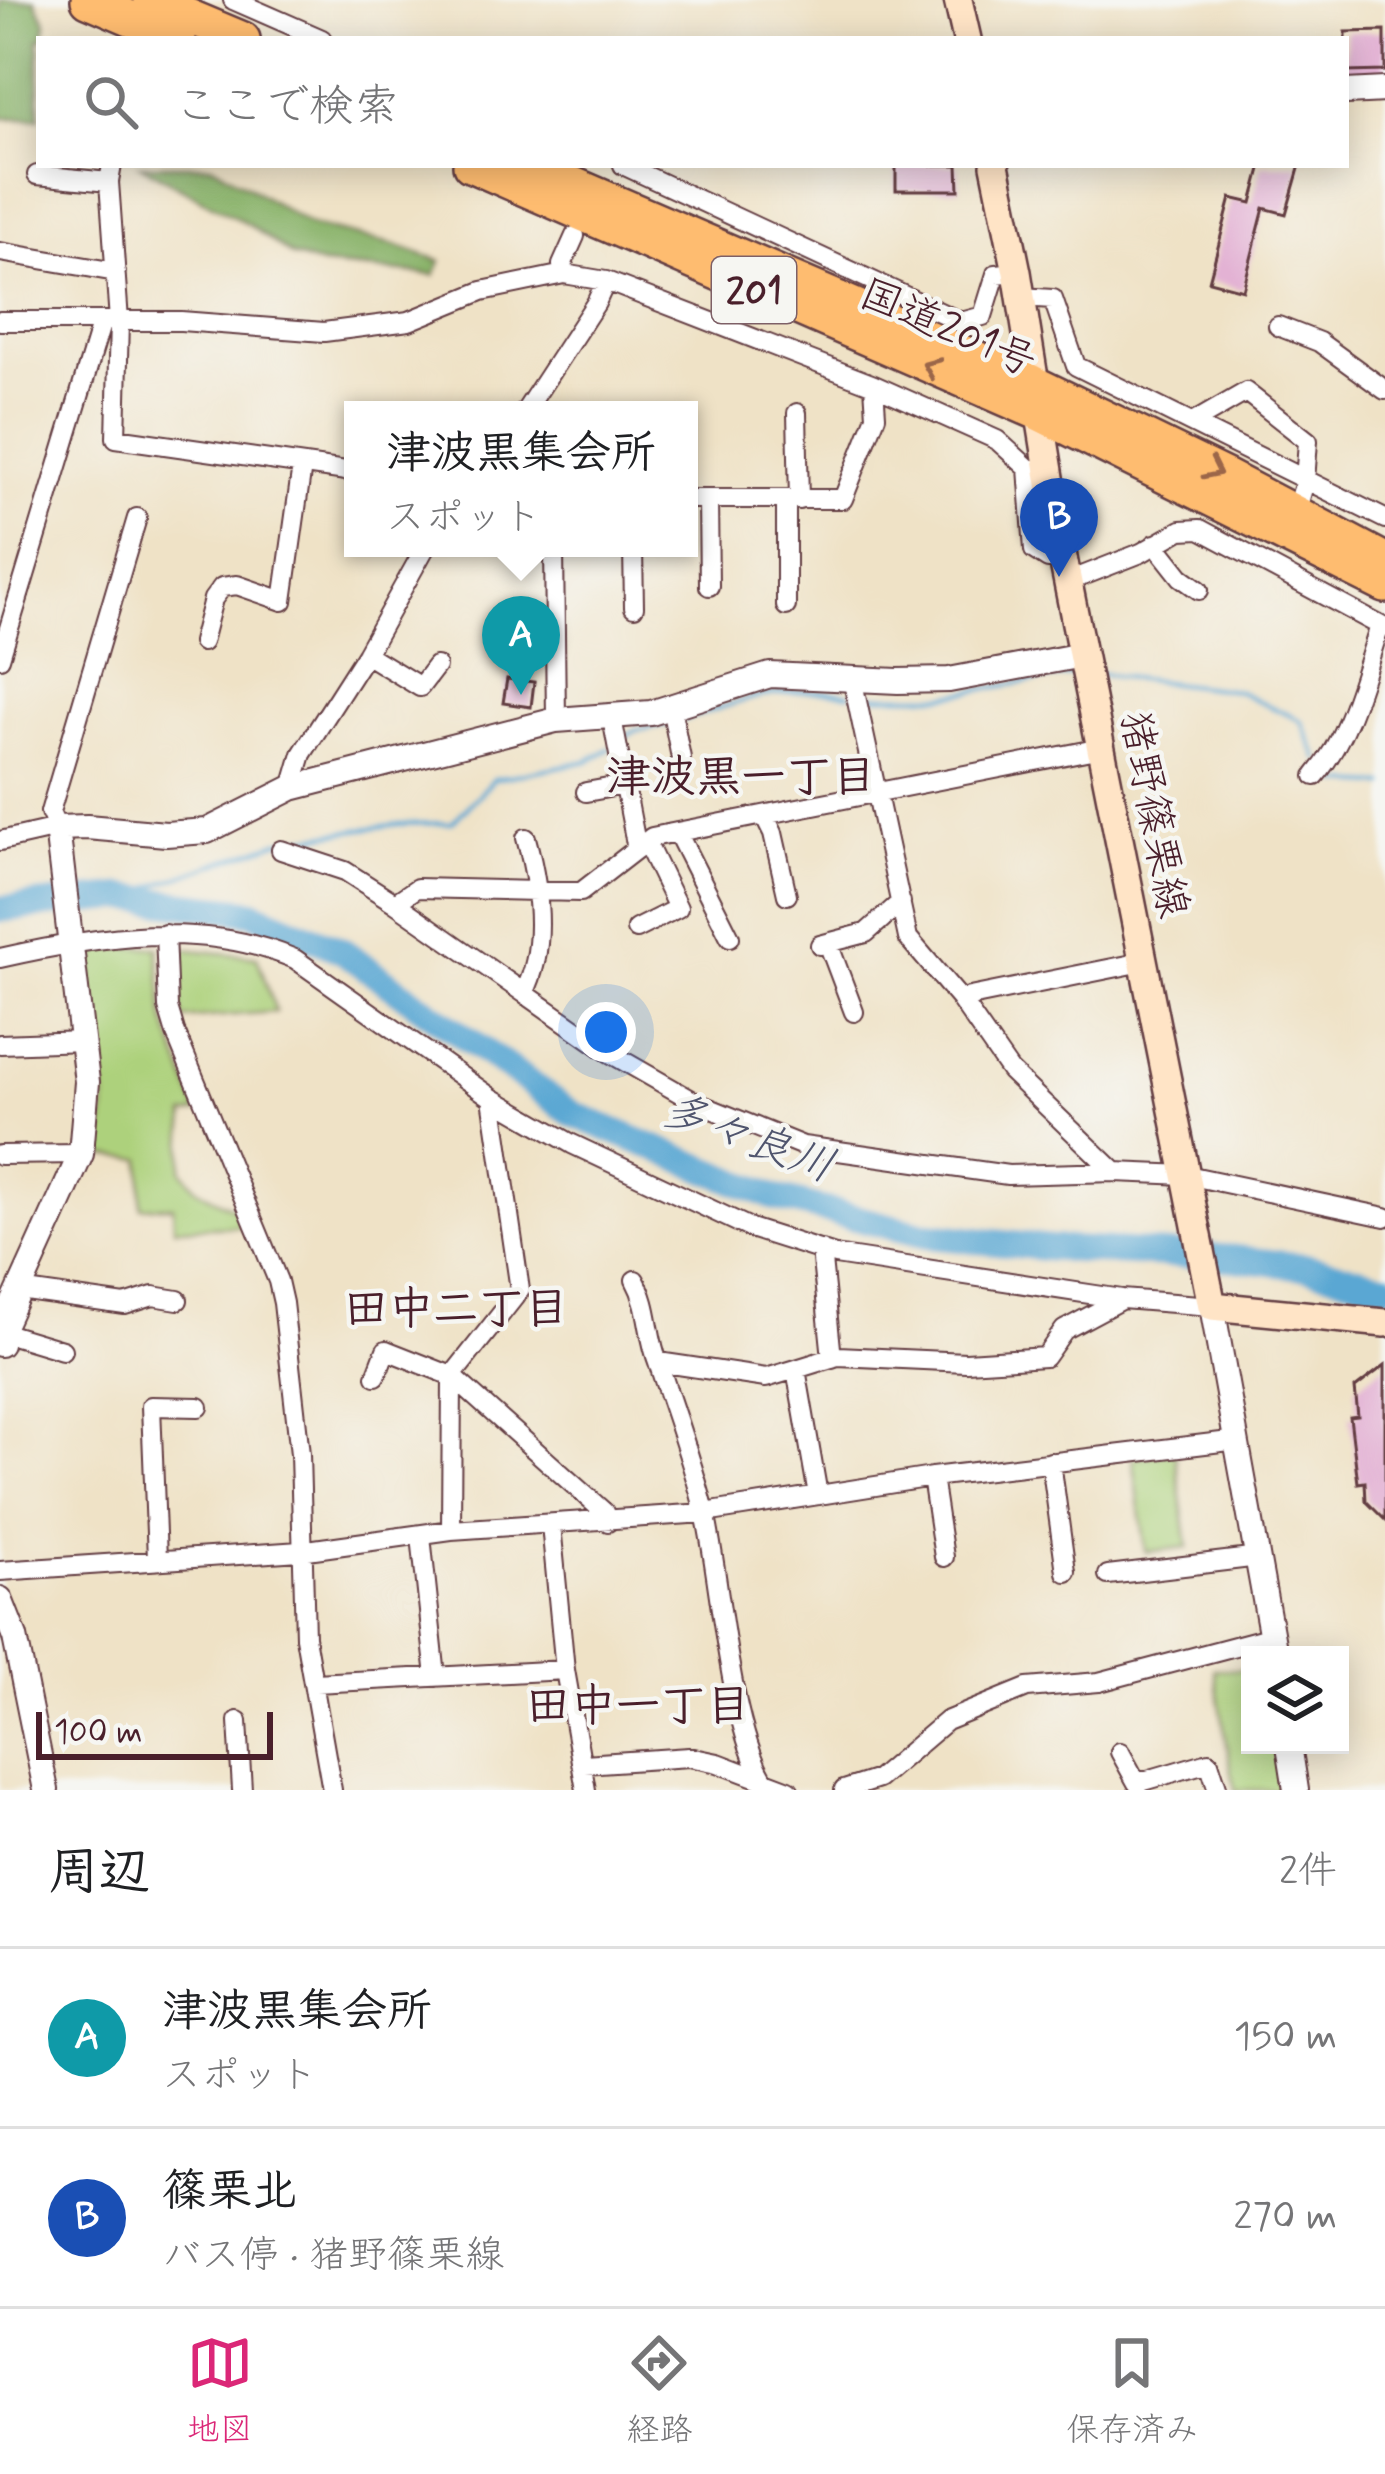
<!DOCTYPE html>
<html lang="ja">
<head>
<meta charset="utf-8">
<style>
  body { margin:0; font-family:Mynerve,"Klee One",sans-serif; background:#f6f6f6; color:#202124 }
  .controls { position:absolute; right:36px; bottom:36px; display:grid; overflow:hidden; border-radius:0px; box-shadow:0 6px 30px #0003 }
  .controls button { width:108px; height:108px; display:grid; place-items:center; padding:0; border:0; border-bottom:3px solid #e0e0e0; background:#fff; color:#202124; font:60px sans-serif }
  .scale { position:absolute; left:36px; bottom:30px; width:237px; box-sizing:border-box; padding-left:12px; border:6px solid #4a1f2b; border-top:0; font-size:33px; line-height:42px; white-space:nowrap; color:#4a1f2b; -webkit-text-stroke:9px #f6f6f2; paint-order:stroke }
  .you { position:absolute; left:606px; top:1032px; width:42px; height:42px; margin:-30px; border:9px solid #fff; border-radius:50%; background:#1a73e8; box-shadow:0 0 0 18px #1a73e833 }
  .badge { display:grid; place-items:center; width:78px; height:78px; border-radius:50%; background:#db2777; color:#fff; font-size:39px; font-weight:700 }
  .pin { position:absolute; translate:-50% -99px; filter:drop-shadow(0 3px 6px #0008) }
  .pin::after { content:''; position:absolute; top:63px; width:42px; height:36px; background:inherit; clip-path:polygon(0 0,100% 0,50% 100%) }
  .popup { position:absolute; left:344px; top:401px; width:354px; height:156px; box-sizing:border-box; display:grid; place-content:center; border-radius:0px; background:#fff; filter:drop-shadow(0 3px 9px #0005); font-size:39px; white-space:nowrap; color:#757577 }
  .popup b { font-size:45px; color:#202124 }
  .popup::after { content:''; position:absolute; left:50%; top:100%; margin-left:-24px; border:24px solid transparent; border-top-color:#fff }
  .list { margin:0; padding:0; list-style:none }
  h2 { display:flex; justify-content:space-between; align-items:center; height:156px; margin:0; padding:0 48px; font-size:51px }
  h2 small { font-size:39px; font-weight:400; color:#757577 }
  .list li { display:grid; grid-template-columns:78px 1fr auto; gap:36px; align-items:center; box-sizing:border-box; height:180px; padding:0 48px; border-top:3px solid #e0e0e0 }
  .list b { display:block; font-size:45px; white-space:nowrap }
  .list p { margin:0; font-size:39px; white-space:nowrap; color:#757577 }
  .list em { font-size:39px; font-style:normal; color:#757577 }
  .icon { flex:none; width:66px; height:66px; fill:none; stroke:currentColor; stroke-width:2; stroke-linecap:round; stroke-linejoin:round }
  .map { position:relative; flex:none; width:1385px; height:1790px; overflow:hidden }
  .search { position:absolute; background:#fff; box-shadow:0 6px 30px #0003; left:36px; right:36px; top:36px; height:132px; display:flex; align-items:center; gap:30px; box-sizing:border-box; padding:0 42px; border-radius:0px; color:#757577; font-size:45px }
  .sheet { height:516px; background:#fff }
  nav { display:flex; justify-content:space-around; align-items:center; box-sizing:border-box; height:168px; border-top:3px solid #e0e0e0; background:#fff; font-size:33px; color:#757577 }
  nav a { display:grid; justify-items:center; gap:6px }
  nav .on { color:#db2777 }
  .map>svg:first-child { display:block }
  .green { fill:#add17b; stroke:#7c7853; stroke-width:3 }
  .forest { fill:#8ab36b; stroke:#6a694b; stroke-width:3 }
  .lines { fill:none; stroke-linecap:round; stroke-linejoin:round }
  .stream { stroke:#5aa7d3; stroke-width:4.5 }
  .river { stroke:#5aa7d3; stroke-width:27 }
  .building { fill:#e3b2d4 }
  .minor-casing { stroke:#633c42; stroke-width:22 }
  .tertiary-casing { stroke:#633c42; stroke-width:28 }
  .secondary-casing { stroke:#633c42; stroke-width:32 }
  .trunk-casing { stroke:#633c42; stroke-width:38 }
  .minor { stroke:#fff; stroke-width:18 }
  .tertiary { stroke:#fff; stroke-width:24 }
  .secondary { stroke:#ffe4c6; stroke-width:27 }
  .trunk { stroke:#febc70; stroke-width:33 }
  .oneway { stroke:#9b664a }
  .labels { text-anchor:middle; stroke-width:9; stroke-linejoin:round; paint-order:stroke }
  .shield { fill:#f6f6f2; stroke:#7e6067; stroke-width:3 }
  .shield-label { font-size:39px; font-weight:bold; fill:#4a1f2b }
  .street-label { font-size:42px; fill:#4a1f2b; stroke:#f6f6f2 }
  .neighbourhood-label { font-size:45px; font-weight:bold; fill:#4a1f2b; stroke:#f6f6f2 }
  .water-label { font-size:45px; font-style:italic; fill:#50556e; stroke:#f6f6f2 }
</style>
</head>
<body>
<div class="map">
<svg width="1385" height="1790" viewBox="0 0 1385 1790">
  <rect width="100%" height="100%" fill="#f6f6f2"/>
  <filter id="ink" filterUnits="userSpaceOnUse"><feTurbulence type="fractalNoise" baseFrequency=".00833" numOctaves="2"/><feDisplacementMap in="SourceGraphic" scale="24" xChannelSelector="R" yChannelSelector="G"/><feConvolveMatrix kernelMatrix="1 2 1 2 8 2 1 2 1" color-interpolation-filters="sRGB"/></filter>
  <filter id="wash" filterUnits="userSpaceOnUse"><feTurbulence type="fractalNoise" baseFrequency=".004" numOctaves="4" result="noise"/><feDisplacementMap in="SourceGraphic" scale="48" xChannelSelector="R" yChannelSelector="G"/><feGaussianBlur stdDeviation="2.7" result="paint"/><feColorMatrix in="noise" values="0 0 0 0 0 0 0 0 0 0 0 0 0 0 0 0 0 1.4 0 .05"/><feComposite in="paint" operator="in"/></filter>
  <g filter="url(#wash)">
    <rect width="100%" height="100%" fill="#efe2c6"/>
    <path class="green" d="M158,947L164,1018L198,1112L185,1115L182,1170L196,1189L245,1214L246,1226L174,1228L173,1206L141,1207L142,1159L99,1155C101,1137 107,1116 105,1098C103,1060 78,979 99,948Z
      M184,949L257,957L276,1012L182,1019L177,960Z
      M1175,1452L1188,1547L1146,1552L1133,1458Z
      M1214,1669L1250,1670V1745H1284L1292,1790H1235Z"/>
    <path class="forest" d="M0,0H35L46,23L43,39H39V118H0Z
      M140,165H213L310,225L392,244L441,261L435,275L322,265L292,256L252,227Z"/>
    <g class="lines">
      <path class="stream" d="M1098,674L1237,691L1302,721L1318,759
        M860,696H943L1075,674
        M680,721C747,700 776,684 849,694
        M623,739L635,731L669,724
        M1325,768L1341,783L1385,785
        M123,897L280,841L398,824L452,823L494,779L588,761L609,749"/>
      <path class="river" d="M0,909L123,897L252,912L343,951L573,1114L776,1198L924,1235L1048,1248L1232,1258L1308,1267L1385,1285"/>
    </g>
    <g id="blocks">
      <path class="building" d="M1385,31V71L1346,72V32Z
        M896,165H958L959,190H896Z
        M1262,165H1300L1286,214L1264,208L1243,290L1209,281L1231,198L1252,203Z
        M507,679L534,682L531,707L503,703Z
        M1385,1365V1520L1366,1501L1365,1482L1358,1483L1350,1417L1358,1416L1355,1388Z"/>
    </g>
  </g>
  <g filter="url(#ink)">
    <use href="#blocks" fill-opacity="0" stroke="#633c42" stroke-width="3"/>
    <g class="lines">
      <g class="minor-casing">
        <path id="minor" d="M233,0L322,39
          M112,165L109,182L119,321L116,438L353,472
          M623,165L961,322L983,316L996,274L1017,272
          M37,175L109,182
          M0,252L116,272
          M564,274L562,265L575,236
          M1020,297L1053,299L1076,366L1385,519
          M0,321H181L324,332L409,321L482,291L564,274L606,281L874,385L997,440L1028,468L1034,550L1048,559L1063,558
          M1278,326L1319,342L1385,390
          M526,410L596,303L606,281
          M797,413L799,500
          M1194,422L1246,392L1308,441L1305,481L1296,513
          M689,499H843L876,416L874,385
          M708,499L709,586
          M786,501V606
          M1155,544L1181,577L1199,590
          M554,548L556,720
          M633,548L634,607
          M1067,582L1141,553L1181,530L1200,529L1385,628
          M202,642L213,599L222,587L237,585L283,601L302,466
          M366,654L420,687L436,666
          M0,658L101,324
          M852,678L908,938L960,999
          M671,707L681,758
          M612,718L637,849
          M1315,776C1350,735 1363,676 1380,626
          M292,788L302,754L366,654L425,548
          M586,792L625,785
          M764,815L773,833L787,895
          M677,832L730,937
          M526,838C539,886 548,947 524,993L395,903L417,888L581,892L652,837L1101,748
          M0,841L57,828L50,812L137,518
          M281,850L345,871L395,903
          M636,929L678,908L646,842
          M165,934L168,1007L176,1034L278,1281L283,1303L300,1454L305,1637L332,1790
          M828,943L854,1012
          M820,945L866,933L901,902
          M0,958C97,936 201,919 295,959L492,1098L572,1144L750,1228L835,1255L1122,1299L1212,1306
          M524,993L608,1052L697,1103L803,1146L1008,1175L1115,1172L1187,1175L1385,1217
          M0,1044L83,1041
          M492,1098L520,1290L452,1376L604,1512L608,1522
          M0,1155L81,1154
          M1115,1172L1010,1071L960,999L1143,962
          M821,1250L832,1358
          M635,1280C650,1307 647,1334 658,1362
          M19,1290L125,1305L153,1296L178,1300
          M2,1332L62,1350
          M376,1376L386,1350L452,1376L451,1530
          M1051,1462L1066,1572
          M932,1477L944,1557
          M818,1495L796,1369L838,1356L966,1362L1045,1357L1064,1330L1122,1299
          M421,1536L436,1677
          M157,1559L151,1406L199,1407
          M0,1571L300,1551L451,1530L705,1513L932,1477L1238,1440
          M1108,1575L1259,1557
          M565,1670L586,1790
          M315,1683L565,1670L551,1525
          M238,1721L242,1790
          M1120,1752L1137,1783L1209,1762L1218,1790
          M584,1764L689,1757L718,1763L789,1790
          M772,1790C730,1747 721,1578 705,1513C693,1462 674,1412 658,1362L766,1378L796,1369
          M844,1790L878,1779L946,1721L1027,1688L1099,1682L1273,1636"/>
      </g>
      <g class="tertiary-casing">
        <path id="tertiary" d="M1346,92L1385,90
          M1212,1306L1275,1655
          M0,1344L3,1326L81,1154L87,1082L57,828L87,827L166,834L207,831L292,788L556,720L651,713L770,675L898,681L949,680L1082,655
          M0,1599L15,1637L46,1790
          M1289,1745L1296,1790"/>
      </g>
      <g class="secondary-casing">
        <path id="secondary" d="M958,0L967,39
          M995,165L1017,272L1063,558L1212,1306L1385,1323"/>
      </g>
      <g class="trunk-casing">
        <path id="trunk" d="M88,0L179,39
          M150,0L243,39
          M470,165L1038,413L1385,586
          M529,165L1032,382L1226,476L1385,560"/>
      </g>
      <use href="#minor" class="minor"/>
      <use href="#tertiary" class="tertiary"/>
      <use href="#secondary" class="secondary"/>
      <use href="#trunk" class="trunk"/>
    </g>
    <defs><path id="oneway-chevron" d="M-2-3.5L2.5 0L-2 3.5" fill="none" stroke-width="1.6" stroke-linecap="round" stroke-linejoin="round" transform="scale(3)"/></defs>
    <g class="oneway">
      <use href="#oneway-chevron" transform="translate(931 367) rotate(-157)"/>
      <use href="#oneway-chevron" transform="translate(1213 470) rotate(26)"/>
    </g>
  </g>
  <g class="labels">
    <rect class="shield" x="712" y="257" width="84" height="66" rx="9"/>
    <g class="shield-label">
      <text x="754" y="304">201</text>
    </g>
    <g class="street-label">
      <text transform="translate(949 326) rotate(23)" y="15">国道201号</text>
      <text transform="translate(1156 814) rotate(79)" y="15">猪野篠栗線</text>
    </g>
    <g class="neighbourhood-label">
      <text x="741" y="791">津波黒一丁目</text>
      <text x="456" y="1323">田中二丁目</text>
      <text x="638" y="1720">田中一丁目</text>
    </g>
    <g class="water-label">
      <text transform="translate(749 1136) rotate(20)" y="16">多々良川</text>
    </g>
  </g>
</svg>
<div class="controls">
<button><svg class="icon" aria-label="layers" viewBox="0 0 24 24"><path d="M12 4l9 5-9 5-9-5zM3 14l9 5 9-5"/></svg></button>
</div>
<div class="scale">100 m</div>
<div class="you"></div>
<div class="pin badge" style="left:521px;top:695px;background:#0f9aa8">A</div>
<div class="popup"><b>津波黒集会所</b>スポット</div>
<div class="pin badge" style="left:1059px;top:577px;background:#1a4fb4">B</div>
<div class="search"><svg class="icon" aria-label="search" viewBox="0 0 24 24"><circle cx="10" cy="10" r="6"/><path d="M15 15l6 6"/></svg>ここで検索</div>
</div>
<section class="sheet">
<h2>周辺<small>2件</small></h2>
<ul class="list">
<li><span class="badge" style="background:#0f9aa8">A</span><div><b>津波黒集会所</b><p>スポット</p></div><em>150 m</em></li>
<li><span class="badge" style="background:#1a4fb4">B</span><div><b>篠栗北</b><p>バス停 · 猪野篠栗線</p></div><em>270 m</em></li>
</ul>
</section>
<nav>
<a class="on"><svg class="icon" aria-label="map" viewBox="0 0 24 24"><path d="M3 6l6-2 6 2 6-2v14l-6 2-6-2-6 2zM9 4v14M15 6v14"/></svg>地図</a>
<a><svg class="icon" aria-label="directions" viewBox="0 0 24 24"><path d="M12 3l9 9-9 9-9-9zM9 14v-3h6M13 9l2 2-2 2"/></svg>経路</a>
<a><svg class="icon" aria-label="saved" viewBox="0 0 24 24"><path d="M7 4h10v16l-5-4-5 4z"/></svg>保存済み</a>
</nav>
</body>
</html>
